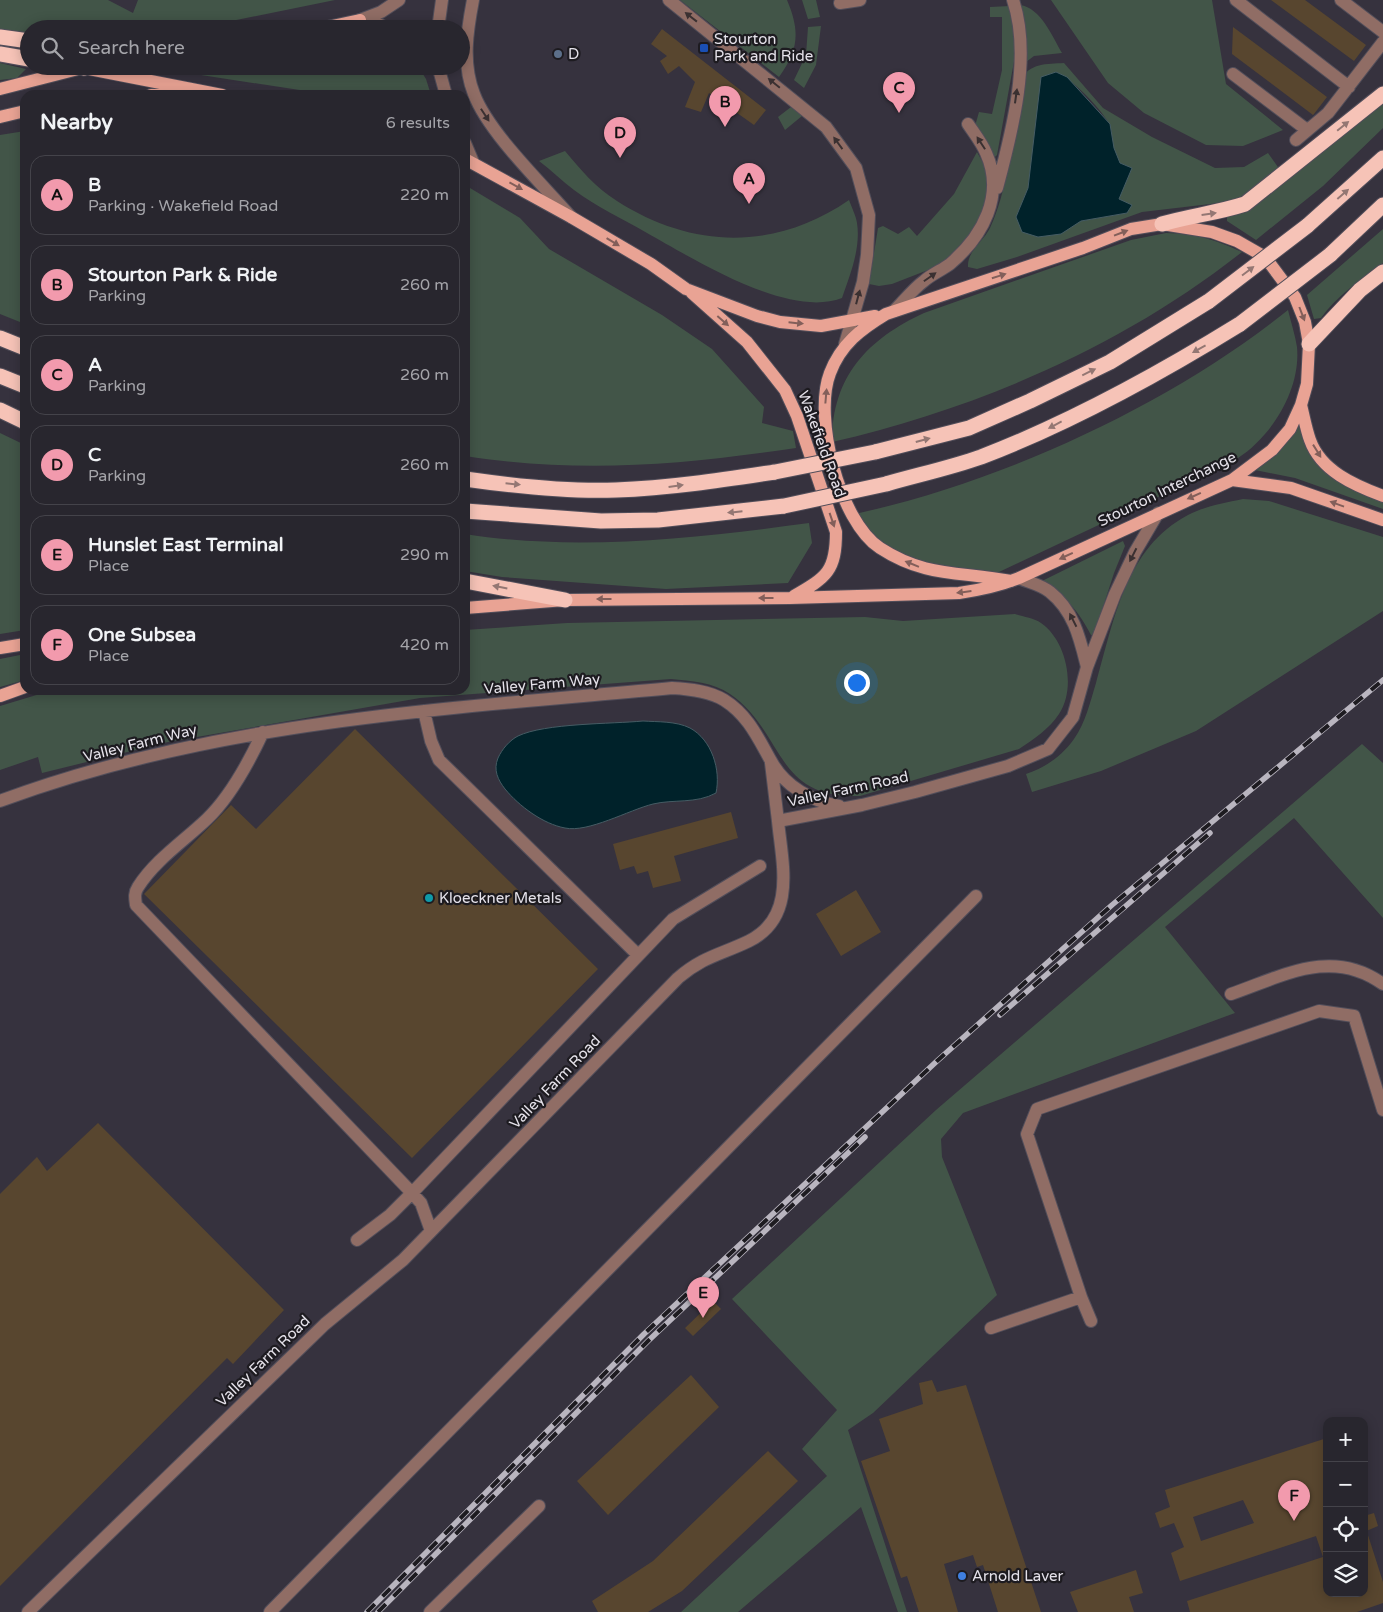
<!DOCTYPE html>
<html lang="en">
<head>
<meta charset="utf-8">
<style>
  body { margin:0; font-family:"Varela Round",sans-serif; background:#302e36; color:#f1f3f6 }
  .controls { position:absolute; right:15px; bottom:15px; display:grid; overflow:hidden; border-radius:10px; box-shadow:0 2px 12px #0003 }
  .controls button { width:45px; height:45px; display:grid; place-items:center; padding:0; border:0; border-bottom:1px solid #44434a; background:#28262e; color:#f1f3f6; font:25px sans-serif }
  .you { position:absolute; left:856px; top:682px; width:18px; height:18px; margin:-12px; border:4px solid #fff; border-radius:50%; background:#1a73e8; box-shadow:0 0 0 8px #1a73e833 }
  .badge { display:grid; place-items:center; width:32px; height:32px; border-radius:50%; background:#f29aad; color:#111; font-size:16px; font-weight:700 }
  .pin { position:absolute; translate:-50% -41px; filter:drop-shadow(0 1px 2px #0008) }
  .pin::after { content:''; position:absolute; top:26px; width:18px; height:15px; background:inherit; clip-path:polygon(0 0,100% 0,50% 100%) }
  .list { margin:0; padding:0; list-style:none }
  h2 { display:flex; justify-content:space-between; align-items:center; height:65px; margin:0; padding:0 20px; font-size:21px }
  h2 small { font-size:16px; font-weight:400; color:#a5a5aa }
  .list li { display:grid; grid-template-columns:32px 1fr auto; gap:15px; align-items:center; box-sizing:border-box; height:80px; margin:0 10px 10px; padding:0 10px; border:1px solid #44434a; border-radius:15px }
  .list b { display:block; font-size:19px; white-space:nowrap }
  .list p { margin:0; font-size:16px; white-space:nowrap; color:#a5a5aa }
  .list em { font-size:16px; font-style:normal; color:#a5a5aa }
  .icon { flex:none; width:28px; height:28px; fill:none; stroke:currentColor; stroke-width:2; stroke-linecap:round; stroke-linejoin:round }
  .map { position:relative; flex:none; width:1383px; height:1612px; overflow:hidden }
  .search { position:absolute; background:#28262e; box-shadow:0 2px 12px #0003; left:20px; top:20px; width:450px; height:55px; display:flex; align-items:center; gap:12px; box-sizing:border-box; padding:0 18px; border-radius:28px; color:#a5a5aa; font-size:19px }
  .panel { position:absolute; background:#28262e; box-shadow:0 2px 12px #0003; left:20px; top:90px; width:450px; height:605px; border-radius:15px }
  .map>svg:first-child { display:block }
  .green { fill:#425548; fill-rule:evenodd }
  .water { fill:#00222a; stroke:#455c64 }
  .building { fill:#58462f; fill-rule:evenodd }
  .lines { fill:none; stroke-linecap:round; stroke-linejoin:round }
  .minor-casing { stroke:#524e5a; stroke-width:14 }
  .major-casing { stroke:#524e5a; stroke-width:14 }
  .highway-casing { stroke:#524e5a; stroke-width:17 }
  .minor { stroke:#906d65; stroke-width:12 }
  .major { stroke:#e9a394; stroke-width:12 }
  .highway { stroke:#f6c3b7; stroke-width:15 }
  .rail-casing { stroke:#b9b5bf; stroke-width:5.5 }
  .rail { stroke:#1d1b20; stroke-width:4; stroke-dasharray:11; stroke-linecap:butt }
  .highway-bridge-casing { stroke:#524e5a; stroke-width:17; stroke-linecap:butt }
  .highway-bridge { stroke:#f6c3b7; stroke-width:15 }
  .oneway { fill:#3a3031 }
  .oneway2 { fill:#947773 }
  .oneway3 { fill:#835f5a }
  .transit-dot { fill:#1a4fb4; stroke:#1d1b20; stroke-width:2 }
  .service-dot { fill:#5c6f8a; stroke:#1d1b20; stroke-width:2 }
  .culture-dot { fill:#0f9aa8; stroke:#1d1b20; stroke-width:2 }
  .shop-dot { fill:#3f7fe0; stroke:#1d1b20; stroke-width:2 }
  .labels { text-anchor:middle; stroke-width:4.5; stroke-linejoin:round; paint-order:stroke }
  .poi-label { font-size:15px; fill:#e5e2ea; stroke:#1d1b20; text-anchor:start }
  .street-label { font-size:15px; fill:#e5e2ea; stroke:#1d1b20 }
</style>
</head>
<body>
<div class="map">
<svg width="1383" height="1612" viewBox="0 0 1383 1612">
  <rect width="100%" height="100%" fill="#36323e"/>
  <path class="green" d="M0,0H108L133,13L138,0H335L192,29H29V36L0,31Z
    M680,0H787C800,31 799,49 779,77Z
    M802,0H816L820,17L808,19Z
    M1051,0H1212L1226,84L1283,130L1243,146L1206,145L1144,113L1108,83Z
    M1020,5C1041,8 1052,36 1062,53L1034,56L1022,65Z
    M1010,6L1017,45L997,155L993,159L975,126L979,112L992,114L1002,70V17H990V7Z
    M821,26L816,65L804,88L794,80L806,55L808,27Z
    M0,63L26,69L17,78L0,80Z
    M1064,63L1103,108L1152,137L1215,168L1244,167L1268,153L1280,170L1261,187L1236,201L1142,212L1017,257L977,269L968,267C967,251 983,242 990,228C1010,185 1013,127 1021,80C1029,63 1047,64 1064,63ZM1055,72C1073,79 1098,106 1109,123C1112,129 1112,139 1113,146C1117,165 1126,180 1119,199L1127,213L1081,221L1016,217L1028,188L1039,100Z
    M185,66H418L426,79L431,95H332L162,69Z
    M1383,103V128L1323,186L1256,240L1227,221V216L1250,208L1263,200Z
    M791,107L802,116L785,130L778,117Z
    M25,131V324L0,314V135Z
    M565,151C580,169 596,188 617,201C692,249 775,251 849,200C852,208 856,216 857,223C861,248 850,275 842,298C788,319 694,259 647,233C623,219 597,207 574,190C562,181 551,170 539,161Z
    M977,152L988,172L986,205L974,231L948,259L928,270L892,284L879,286L869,284L878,228L883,226L898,234L909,227L917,236L954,194Z
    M465,185L520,218L549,249L662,315L712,349L764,407L762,423L793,431L796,448C681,465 581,474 465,456Z
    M1383,229V263C1362,279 1336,296 1321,318L1314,319L1307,295Z
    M1166,233C1196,234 1214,239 1242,252C1123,346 979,408 832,442C832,376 868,339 924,313L1131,240Z
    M1288,310C1291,322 1295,335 1297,347C1301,389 1272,436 1238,458C1230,464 1220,468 1211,472L999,572L972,575L921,567L876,540L855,514C1002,482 1170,405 1288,310Z
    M1297,425L1300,426L1315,459L1383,501V509L1295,478L1255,470Z
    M0,433L25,445V630L0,634Z
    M1243,499L1269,501L1383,537V611L1196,731L1101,771L1032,792L1026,774C1046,767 1061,757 1074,739C1086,722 1090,702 1096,683C1114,621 1125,548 1188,515C1205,506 1224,503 1243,499Z
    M809,523L812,543L788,583L666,589L502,577L465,571V534C577,552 698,538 809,523Z
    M1123,541L1125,546L1114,573L1094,635H1091C1079,612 1066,596 1043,582L1044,580Z
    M1015,614C1023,617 1034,618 1041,623C1066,640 1077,687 1059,714C1049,729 1034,739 1019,749L860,796C773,799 786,733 730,694C713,682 691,681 671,679L420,698L168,742L42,773L38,757L0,770V706L53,690H465V630L567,623L865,617L903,621Z
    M25,654V680L0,687V659Z
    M1362,744L1383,763V918L1294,818L1165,927L1235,1013L963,1113L941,1139L942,1157L997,1295L873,1413L848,1430L907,1612H898L861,1507L738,1612H681L827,1476L802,1449L837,1410L732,1299L936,1110Z"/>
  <path class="water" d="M1056,72L1067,77L1110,124L1114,148L1120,163L1132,168L1119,199L1132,205L1127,213L1081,221L1061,234L1038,237L1022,232L1016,217L1028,188L1041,77Z
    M643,721C658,722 676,721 690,728C712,740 721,770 716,793C696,804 674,799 653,804C629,810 588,833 565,828C543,824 519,806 505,789C498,780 493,770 498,758C502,749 510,740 518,736C545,723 612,724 643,721Z"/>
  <path class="building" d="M1271,0H1305L1366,45L1354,61Z
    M1233,27L1327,97L1314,114L1313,115L1232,54Z
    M662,29L766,110L754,125L709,93L701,112L685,107L695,82L679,66L668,74L660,61L667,56L651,44Z
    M355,729L598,969L412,1158L144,894L231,805L256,829Z
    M731,812L738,838L674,856L681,881L653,888L648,871L637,874L634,866L620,870L613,844Z
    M856,890L881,932L841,956L816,914Z
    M98,1123L284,1310L233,1364L227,1358L0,1586V1194L37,1157L47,1171Z
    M713,1301L721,1309L693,1336L685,1328Z
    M691,1375L719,1407L608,1515L577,1481Z
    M932,1380L937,1392L966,1385L1041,1612H998L983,1565L977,1567L973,1555L944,1564L958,1612H919L907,1576L901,1578L861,1461L890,1451L879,1419L923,1404L919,1383Z
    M1327,1438V1593H1364V1532H1367L1383,1582V1603L1357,1612H1190L1187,1601L1323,1557L1316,1536L1180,1581L1171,1553L1184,1547L1174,1523L1160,1528L1155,1513L1170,1507L1165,1490ZM1243,1500L1254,1523L1201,1541L1193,1517Z
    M768,1451L798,1481L682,1591L648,1612H598L592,1601L653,1561Z
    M1374,1513L1378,1526L1364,1532V1516Z
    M1136,1570L1143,1593L1129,1597L1134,1612H1078L1070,1592Z"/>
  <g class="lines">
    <g class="minor-casing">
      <path id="minor" d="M473,0C467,31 462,64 474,94C488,132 543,185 571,217
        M669,0L826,127L856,168L869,215L867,255L863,282L845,344
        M1236,0L1349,87
        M1341,0L1383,32
        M840,3L860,0
        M360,20L381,12L399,0
        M360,20L378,24L389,29
        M438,29L442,0
        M438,66L446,95
        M1233,74L1307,130
        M1296,140L1328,113L1383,42
        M465,143L473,162
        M997,188C1012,132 1032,56 1013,0
        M894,311C904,301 913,289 924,281C932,274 942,270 950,264C983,236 1005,195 986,153C982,143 974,133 968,124
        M1019,578C1028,582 1042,585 1050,592C1074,611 1080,639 1087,667
        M424,711L431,741L439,760L638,955
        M263,732C249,762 231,796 207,819C184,841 155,860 138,887C134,893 135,898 136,905L412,1193L421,1203L431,1231
        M771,763L778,821
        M0,801C215,721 445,709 672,688C690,689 709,691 724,700C748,715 758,738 771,761C785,787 812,801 839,806
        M1231,994C1283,976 1332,947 1383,984
        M357,1240L390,1215L412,1193L673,919L760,866
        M1081,1297L1091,1321
        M991,1328L1081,1297L1027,1134L1037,1109L1319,1011L1354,1016L1383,1110
        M28,1612L325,1324L403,1260L678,978C704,956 720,955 749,941C797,917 782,863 778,821L862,805L915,792L1008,766L1048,749L1073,717L1087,667L1115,594L1135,552L1158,513
        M270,1612L976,896
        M430,1612L539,1506"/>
    </g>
    <g class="major-casing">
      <path id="major" d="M318,29L360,20
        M84,68L222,95
        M0,89L86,67
        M151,95H190
        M0,117L25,111
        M465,159L571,217L651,264L686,289L757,316L780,322L821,326L875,316
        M692,293L747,342L785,390L797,416L836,532C836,571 827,577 794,596
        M1301,405C1304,417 1306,429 1310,440C1321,471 1354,485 1383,496
        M1232,480L1291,488L1383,520
        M465,608L565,600L790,598L959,593C980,590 999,586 1019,578L1232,480L1272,450L1290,429L1301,405L1307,384L1309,344L1305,322L1295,297L1265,257L1237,241L1212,232L1162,224L1131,229L1083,248L886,314C861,329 841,344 830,373C813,417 839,521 880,548C926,578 961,571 1011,581
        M0,648L25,644
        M0,696L25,687"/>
    </g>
    <g class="highway-casing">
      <path id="highway" d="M0,37L29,41
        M0,54L29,59
        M75,66L84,68
        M1162,224C1189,216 1217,213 1245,204L1383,94
        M1307,226L1383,158
        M1330,255L1383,205
        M0,338L25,348
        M1309,344L1360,290L1383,272
        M0,376L25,386
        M0,410L25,422
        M875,452L969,428L1030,401L1110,362L1209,301
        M465,479C514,486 567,492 616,490C670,488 722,480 775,472
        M886,484C917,475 950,468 981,457C1070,423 1159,374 1240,324
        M465,511L601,521L658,520L784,506
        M465,581L565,600"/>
    </g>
    <use href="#minor" class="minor"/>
    <use href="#major" class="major"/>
    <use href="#highway" class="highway"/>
    <g class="rail-casing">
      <path id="rail" d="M1000,1015L1210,833
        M367,1612L644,1334L937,1061L1112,905L1383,680
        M378,1612L648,1341L865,1137"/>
    </g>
    <use href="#rail" class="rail"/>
    <g class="highway-bridge-casing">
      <path id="highway-bridge" d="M1209,301L1307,226
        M1240,324L1330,255
        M775,472L875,452
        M784,506L886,484"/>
    </g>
    <use href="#highway-bridge" class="highway-bridge"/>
  </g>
  <defs><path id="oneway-solid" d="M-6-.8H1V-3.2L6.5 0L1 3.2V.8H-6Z" transform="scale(1.25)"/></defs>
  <g class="oneway">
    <use href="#oneway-solid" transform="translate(691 17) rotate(-142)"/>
    <use href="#oneway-solid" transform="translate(774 83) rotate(-141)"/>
    <use href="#oneway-solid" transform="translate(1016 96) rotate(-82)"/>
    <use href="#oneway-solid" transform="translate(485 115) rotate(57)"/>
    <use href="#oneway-solid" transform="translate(838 143) rotate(-126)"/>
    <use href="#oneway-solid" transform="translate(981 143) rotate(-123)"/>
    <use href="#oneway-solid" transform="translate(930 277) rotate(-35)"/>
    <use href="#oneway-solid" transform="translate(858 297) rotate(-75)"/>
    <use href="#oneway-solid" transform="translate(1133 555) rotate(117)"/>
    <use href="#oneway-solid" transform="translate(1073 620) rotate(-117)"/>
  </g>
  <g class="oneway2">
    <use href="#oneway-solid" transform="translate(1343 126) rotate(-39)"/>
    <use href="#oneway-solid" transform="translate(1343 194) rotate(-41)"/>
    <use href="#oneway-solid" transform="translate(1209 214) rotate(-8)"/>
    <use href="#oneway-solid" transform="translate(1248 271) rotate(-37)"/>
    <use href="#oneway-solid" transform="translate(1199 349) rotate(151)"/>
    <use href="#oneway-solid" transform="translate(1089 372) rotate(-26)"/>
    <use href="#oneway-solid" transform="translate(1055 425) rotate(152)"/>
    <use href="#oneway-solid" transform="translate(923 440) rotate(-15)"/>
    <use href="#oneway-solid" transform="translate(513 484) rotate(6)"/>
    <use href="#oneway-solid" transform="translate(676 486) rotate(-8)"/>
    <use href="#oneway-solid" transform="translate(735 512) rotate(174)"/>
    <use href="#oneway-solid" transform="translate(500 587) rotate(-169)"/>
  </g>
  <g class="oneway3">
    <use href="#oneway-solid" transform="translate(516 186) rotate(29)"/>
    <use href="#oneway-solid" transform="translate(1121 233) rotate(-21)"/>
    <use href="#oneway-solid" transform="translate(613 242) rotate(31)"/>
    <use href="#oneway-solid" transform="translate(999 276) rotate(-18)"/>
    <use href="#oneway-solid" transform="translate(1302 314) rotate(69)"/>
    <use href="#oneway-solid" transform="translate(723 321) rotate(41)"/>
    <use href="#oneway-solid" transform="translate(796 323) rotate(6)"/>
    <use href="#oneway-solid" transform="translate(826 396) rotate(-85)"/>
    <use href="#oneway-solid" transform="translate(1317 451) rotate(58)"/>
    <use href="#oneway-solid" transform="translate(1194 496) rotate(156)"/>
    <use href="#oneway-solid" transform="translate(1337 504) rotate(-160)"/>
    <use href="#oneway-solid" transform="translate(832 520) rotate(71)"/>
    <use href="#oneway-solid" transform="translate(1066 556) rotate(155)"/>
    <use href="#oneway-solid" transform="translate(912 564) rotate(-158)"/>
    <use href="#oneway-solid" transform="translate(964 592) rotate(173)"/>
    <use href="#oneway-solid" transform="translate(766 598) rotate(180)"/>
    <use href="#oneway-solid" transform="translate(604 599) rotate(180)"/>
  </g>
  <rect class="transit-dot" x="699" y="43" width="10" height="10" rx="2.5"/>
  <circle class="service-dot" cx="558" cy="54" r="5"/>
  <circle class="culture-dot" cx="429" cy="898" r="5"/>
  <circle class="shop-dot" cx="962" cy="1576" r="5"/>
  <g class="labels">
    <g class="poi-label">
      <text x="714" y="44">Stourton<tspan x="714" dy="17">Park and Ride</tspan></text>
      <text x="568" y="59">D</text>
      <text x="439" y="903">Kloeckner Metals</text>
      <text x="972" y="1581">Arnold Laver</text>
    </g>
    <g class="street-label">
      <text transform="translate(822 444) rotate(70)" y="5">Wakefield Road</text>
      <text transform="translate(1167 489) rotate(-26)" y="5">Stourton Interchange</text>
      <text transform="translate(542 684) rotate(-5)" y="5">Valley Farm Way</text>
      <text transform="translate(140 743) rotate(-14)" y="5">Valley Farm Way</text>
      <text transform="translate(848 789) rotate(-12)" y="5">Valley Farm Road</text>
      <text transform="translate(555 1082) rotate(-46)" y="5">Valley Farm Road</text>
      <text transform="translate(263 1361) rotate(-44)" y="5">Valley Farm Road</text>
    </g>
  </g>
</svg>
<div class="controls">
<button>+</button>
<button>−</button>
<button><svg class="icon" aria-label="locate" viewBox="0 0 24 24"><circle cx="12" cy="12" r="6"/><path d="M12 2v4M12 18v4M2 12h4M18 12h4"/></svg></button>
<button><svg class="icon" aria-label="layers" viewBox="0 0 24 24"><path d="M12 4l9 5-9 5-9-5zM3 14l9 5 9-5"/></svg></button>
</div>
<div class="you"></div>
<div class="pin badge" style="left:749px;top:204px">A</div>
<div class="pin badge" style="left:725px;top:127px">B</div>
<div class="pin badge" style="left:899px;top:113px">C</div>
<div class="pin badge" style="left:620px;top:158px">D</div>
<div class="pin badge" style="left:703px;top:1318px">E</div>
<div class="pin badge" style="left:1294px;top:1521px">F</div>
<div class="search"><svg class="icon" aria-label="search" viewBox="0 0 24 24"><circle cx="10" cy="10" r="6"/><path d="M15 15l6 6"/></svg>Search here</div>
<section class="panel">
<h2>Nearby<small>6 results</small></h2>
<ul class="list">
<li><span class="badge">A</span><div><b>B</b><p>Parking · Wakefield Road</p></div><em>220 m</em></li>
<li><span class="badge">B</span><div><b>Stourton Park &amp; Ride</b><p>Parking</p></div><em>260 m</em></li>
<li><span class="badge">C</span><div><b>A</b><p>Parking</p></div><em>260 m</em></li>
<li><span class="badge">D</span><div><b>C</b><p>Parking</p></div><em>260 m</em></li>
<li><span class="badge">E</span><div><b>Hunslet East Terminal</b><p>Place</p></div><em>290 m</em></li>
<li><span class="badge">F</span><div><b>One Subsea</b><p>Place</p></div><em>420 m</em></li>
</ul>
</section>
</div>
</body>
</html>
